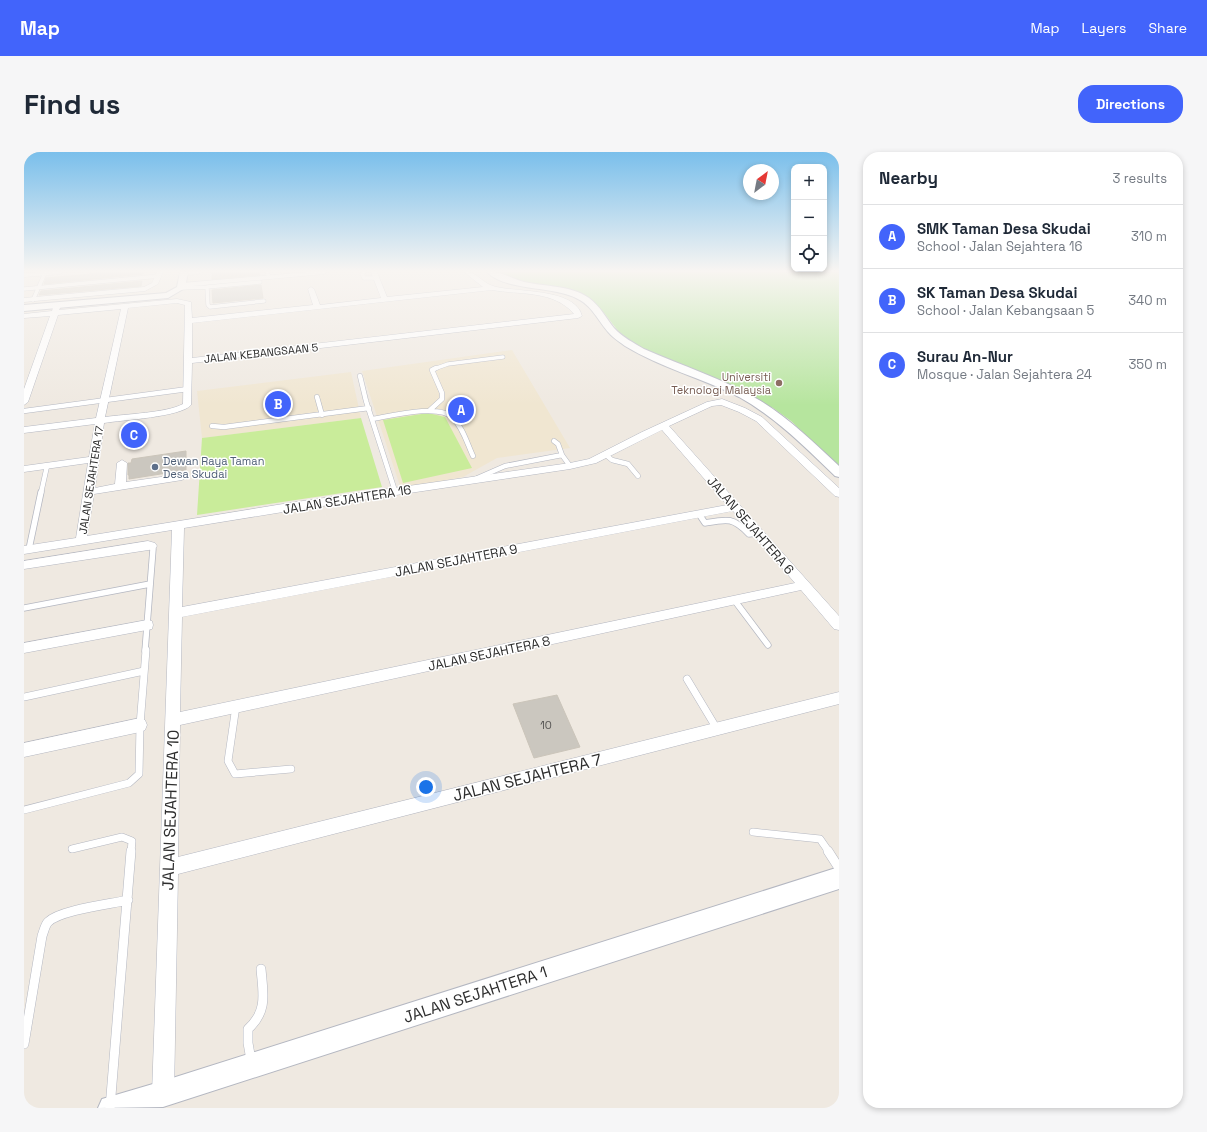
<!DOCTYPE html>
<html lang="en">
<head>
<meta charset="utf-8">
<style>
  body { margin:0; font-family:"Space Grotesk",sans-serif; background:#f6f6f7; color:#1f2937 }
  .controls { position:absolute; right:12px; top:12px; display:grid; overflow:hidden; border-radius:8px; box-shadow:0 2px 6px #0003 }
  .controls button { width:36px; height:36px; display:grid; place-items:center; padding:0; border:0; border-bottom:1px solid #e0e1e3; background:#fff; color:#1f2937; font:20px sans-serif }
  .compass { position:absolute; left:719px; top:12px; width:36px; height:36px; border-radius:50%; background:#fff; box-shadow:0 2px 6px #0003; rotate:32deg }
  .you { position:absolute; left:402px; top:635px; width:14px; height:14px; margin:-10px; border:3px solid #fff; border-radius:50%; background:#1a73e8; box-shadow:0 0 0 6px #1a73e833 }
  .badge { display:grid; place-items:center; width:26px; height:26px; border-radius:50%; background:#4264fb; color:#fff; font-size:13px; font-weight:700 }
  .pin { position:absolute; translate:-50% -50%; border:2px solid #fff; box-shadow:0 1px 4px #0006 }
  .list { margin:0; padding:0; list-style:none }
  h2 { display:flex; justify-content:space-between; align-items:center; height:52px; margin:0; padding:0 16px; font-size:17px }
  h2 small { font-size:13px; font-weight:400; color:#747a83 }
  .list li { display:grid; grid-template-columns:26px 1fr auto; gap:12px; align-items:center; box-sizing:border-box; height:64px; padding:0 16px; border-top:1px solid #e0e1e3 }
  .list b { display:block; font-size:15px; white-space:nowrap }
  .list p { margin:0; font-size:13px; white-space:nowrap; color:#747a83 }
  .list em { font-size:13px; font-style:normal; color:#747a83 }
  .icon { flex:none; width:22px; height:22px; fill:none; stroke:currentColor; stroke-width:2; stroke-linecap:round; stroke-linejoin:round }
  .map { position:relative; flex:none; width:815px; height:956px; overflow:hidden; border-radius:16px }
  header { display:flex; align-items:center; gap:24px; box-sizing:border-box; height:56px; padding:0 20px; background:#4264fb; color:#fff }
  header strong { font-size:19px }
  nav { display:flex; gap:22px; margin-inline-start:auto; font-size:14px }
  .intro { display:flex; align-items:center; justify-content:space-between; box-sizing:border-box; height:96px; padding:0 24px }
  h1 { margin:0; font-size:28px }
  .button { padding:10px 18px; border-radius:16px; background:#4264fb; color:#fff; font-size:14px; font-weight:700 }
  main { display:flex; gap:24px; padding:0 24px }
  aside { flex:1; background:#fff; border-radius:16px; box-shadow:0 2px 6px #0003 }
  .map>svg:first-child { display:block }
  .education { fill:#f0e6d1 }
  .green { fill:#b6e59e }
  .pitch { fill:#c9ec9a }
  .building { fill:#cbc7bf; stroke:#cbc5ba }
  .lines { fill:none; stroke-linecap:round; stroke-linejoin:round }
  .service-far4-casing { stroke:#b4b7c1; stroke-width:4.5 }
  .service-far3-casing { stroke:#b4b7c1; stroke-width:5.5 }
  .service-far2-casing { stroke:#b4b7c1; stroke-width:7 }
  .service-far1-casing { stroke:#b4b7c1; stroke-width:8 }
  .service-casing { stroke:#b4b7c1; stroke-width:10 }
  .minor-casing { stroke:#b4b7c1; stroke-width:1 }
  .tertiary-casing { stroke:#b4b7c1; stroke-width:2 }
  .service-far4 { stroke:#fff; stroke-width:3.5 }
  .service-far3 { stroke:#fff; stroke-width:4.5 }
  .service-far2 { stroke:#fff; stroke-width:5.5 }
  .service-far1 { stroke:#fff; stroke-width:7 }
  .service { stroke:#fff; stroke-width:9 }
  .minor { fill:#fff; fill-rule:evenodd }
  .tertiary { fill:#fff; fill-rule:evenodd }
  .education-dot { fill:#8d6e63; stroke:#fff; stroke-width:1.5 }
  .service-dot { fill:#5c6f8a; stroke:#fff; stroke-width:1.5 }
  .labels { text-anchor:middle; stroke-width:3; stroke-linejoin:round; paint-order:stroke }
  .far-street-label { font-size:11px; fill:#2e2e2e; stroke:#fff }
  .far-education-label { font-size:11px; fill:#785e54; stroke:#fff; text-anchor:end }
  .far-service-label { font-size:11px; fill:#4e5e75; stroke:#fff; text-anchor:start }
  .number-label { font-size:11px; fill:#555452 }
  .street-label { font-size:13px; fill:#2e2e2e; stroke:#fff }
  .near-street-label { font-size:16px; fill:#2e2e2e; stroke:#fff }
</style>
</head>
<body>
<header>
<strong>Map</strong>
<nav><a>Map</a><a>Layers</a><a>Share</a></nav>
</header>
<div class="intro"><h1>Find us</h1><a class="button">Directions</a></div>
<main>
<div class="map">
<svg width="815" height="956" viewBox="0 0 815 956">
  <rect width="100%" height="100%" fill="#efe9e1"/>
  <path class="education" d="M488,198L546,296L473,306L439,325L377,337L338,219Z
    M327,220L337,266L178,286L173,239Z"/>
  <path class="green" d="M470,120H815V314L767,269L749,256L621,199C613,194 605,190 598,183C585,170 576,150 558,143C529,131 497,135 470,120Z"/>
  <path class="pitch" d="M404,261L421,265L448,316L379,331L359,268Z
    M337,266L358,335L173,363L178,286Z"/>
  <path class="building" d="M88,120H119V122L20,132L22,126Z
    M201,120H235L236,123L188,127V121Z
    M118,129L117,134L15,143L17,139Z
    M237,133L239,146L189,151L188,138Z
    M162,299V318L105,327V323H104V311H107L108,307Z
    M533,543L556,595L510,606L489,552Z"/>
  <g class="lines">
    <g class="service-far4-casing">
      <path id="service-far4" d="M243,120L245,125
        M340,120L338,122L340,126H353
        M183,135L236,130
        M157,136L183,135L184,153L186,155L240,149
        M0,137L135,124
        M9,148L21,121
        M410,217L424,212L479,205"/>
    </g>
    <g class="service-far3-casing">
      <path id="service-far3" d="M336,224L342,249L371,339
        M293,245L298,263
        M406,258L418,247V241L408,218L412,216
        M0,259L164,237
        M348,267C366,264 416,251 429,266C439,276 443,291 449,304
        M188,274L200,275L345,256
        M538,303L546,314
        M582,303L588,308L604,312L614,324
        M449,328L481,314L538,303L534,292L530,289
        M17,341L23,314"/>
    </g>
    <g class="service-far2-casing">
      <path id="service-far2" d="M675,362L681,371C703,367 709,365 725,382L734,381
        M5,397L17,340
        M711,449L744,493
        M0,456L126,432
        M121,499L129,397L127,394"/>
    </g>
    <g class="service-far1-casing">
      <path id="service-far1" d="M663,527L693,577
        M0,545L120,519
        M212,554L204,609L211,622L267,617
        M0,658L105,631L115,622L116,573L122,498
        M729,680L796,687L805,700
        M48,697L98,685L108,689L107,700"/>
    </g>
    <g class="service-casing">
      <path id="service" d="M804,699L815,716
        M0,892L18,784C20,779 21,773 24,770C36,758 87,752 104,748
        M227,908L224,891V877C244,859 239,841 237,817
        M86,956L107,699"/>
    </g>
    <g class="minor-casing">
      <path id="minor" d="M19,120H39L36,122L0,125V121Z
        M133,120H139L134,132L121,139L0,150V146L120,135L128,131Z
        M158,120H178C174,123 161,124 157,121Z
        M284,120H303L300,122L158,135L155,133L158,131Z
        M347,120H353L363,145L459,135L440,120C451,118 458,131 469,134C490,141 551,135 558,164L554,166L168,211L167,253C157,265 98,268 80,271L71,336L91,332L93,311L98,308L103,311L102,330L158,322L163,325L158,328L70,342L63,384L265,351L546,311L565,307L618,280L683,250L698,247L721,256L738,265L815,336V345L811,344L732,269L715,260L697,253L688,254L645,274L815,464V478L810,477L777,438L156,573L154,705L815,540V552L154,722L150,942L147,950L139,953L131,950L128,942L148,378L0,402V394L52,386L64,311L0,320V314L65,305L71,272L0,281V275L72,266L97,157L34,163L4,250L0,253V237L26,164L0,166V162L28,159L30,152H33L37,154L35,158L153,147L167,150L168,166L289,153L284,137L287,135L290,137L296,153L357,146ZM468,138C496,143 530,138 550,162L168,206V171ZM153,151L161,153L159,252C142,261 102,262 81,265L104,156ZM638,278L703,353L158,455L160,376L265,359L546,317L572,311ZM709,359L771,431L156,560L158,465Z
        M124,389L131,391L133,394L131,397L0,417V409Z
        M123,468L128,469L129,473L128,477L0,501V491Z
        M116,566L121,568L123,573L121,578L116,580L0,605V591Z"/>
    </g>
    <g class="tertiary-casing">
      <path id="tertiary" d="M156,120H164L161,136L144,146L0,159V153L142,141L153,135Z
        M463,120C475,118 488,127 500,130C522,135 546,133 565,146C576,154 582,166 590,176C598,185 610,191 620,197C659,214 699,227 735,248C765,266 790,291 815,314V325L811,324C781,295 751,265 715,245C678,226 637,216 601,194C596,190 589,186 585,181C574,169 568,153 552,146C529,134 481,139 463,120Z
        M815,715V737L139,955L74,956L78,947L139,929Z"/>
    </g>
    <use href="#service-far4" class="service-far4"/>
    <use href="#service-far3" class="service-far3"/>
    <use href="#service-far2" class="service-far2"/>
    <use href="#service-far1" class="service-far1"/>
    <use href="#service" class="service"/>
    <use href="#minor" class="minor"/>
    <use href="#tertiary" class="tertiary"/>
  </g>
  <linearGradient id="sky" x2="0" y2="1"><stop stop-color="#7abfeb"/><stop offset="0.47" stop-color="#f8f5f2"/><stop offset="1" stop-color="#f8f5f2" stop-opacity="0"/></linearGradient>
  <rect width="815" height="253" fill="url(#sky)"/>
  <circle class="education-dot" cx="755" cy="231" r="4"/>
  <circle class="service-dot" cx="131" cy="315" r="4"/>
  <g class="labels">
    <g class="far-street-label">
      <text transform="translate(237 201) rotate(-6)" y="4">JALAN KEBANGSAAN 5</text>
      <text transform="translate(67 328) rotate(-81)" y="4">JALAN SEJAHTERA 17</text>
    </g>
    <g class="far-education-label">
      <text x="747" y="229">Universiti<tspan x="747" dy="13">Teknologi Malaysia</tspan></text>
    </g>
    <g class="far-service-label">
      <text x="139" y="313">Dewan Raya Taman<tspan x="139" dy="13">Desa Skudai</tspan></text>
    </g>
    <g class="number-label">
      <text x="522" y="577">10</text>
    </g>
    <g class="street-label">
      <text transform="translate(323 347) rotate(-9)" y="5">JALAN SEJAHTERA 16</text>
      <text transform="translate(727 373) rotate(49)" y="5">JALAN SEJAHTERA 6</text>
      <text transform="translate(432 408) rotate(-11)" y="5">JALAN SEJAHTERA 9</text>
      <text transform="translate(465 501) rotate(-12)" y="5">JALAN SEJAHTERA 8</text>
    </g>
    <g class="near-street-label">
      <text transform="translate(503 625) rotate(-14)" y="6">JALAN SEJAHTERA 7</text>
      <text transform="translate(146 658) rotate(-88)" y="6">JALAN SEJAHTERA 10</text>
      <text transform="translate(451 842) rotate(-18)" y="6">JALAN SEJAHTERA 1</text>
    </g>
  </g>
</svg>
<div class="controls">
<button>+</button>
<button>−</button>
<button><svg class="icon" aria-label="locate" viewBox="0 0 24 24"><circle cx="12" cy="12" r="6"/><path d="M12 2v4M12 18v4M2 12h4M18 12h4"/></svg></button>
</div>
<svg class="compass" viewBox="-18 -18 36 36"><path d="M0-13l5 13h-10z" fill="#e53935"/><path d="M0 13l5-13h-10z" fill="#747a83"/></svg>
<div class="you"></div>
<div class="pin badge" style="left:437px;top:258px">A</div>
<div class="pin badge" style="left:254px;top:252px">B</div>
<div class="pin badge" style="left:110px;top:283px">C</div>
</div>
<aside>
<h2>Nearby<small>3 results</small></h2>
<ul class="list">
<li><span class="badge">A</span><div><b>SMK Taman Desa Skudai</b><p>School · Jalan Sejahtera 16</p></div><em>310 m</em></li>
<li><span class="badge">B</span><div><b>SK Taman Desa Skudai</b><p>School · Jalan Kebangsaan 5</p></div><em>340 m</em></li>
<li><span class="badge">C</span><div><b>Surau An-Nur</b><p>Mosque · Jalan Sejahtera 24</p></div><em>350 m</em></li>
</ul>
</aside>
</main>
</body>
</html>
